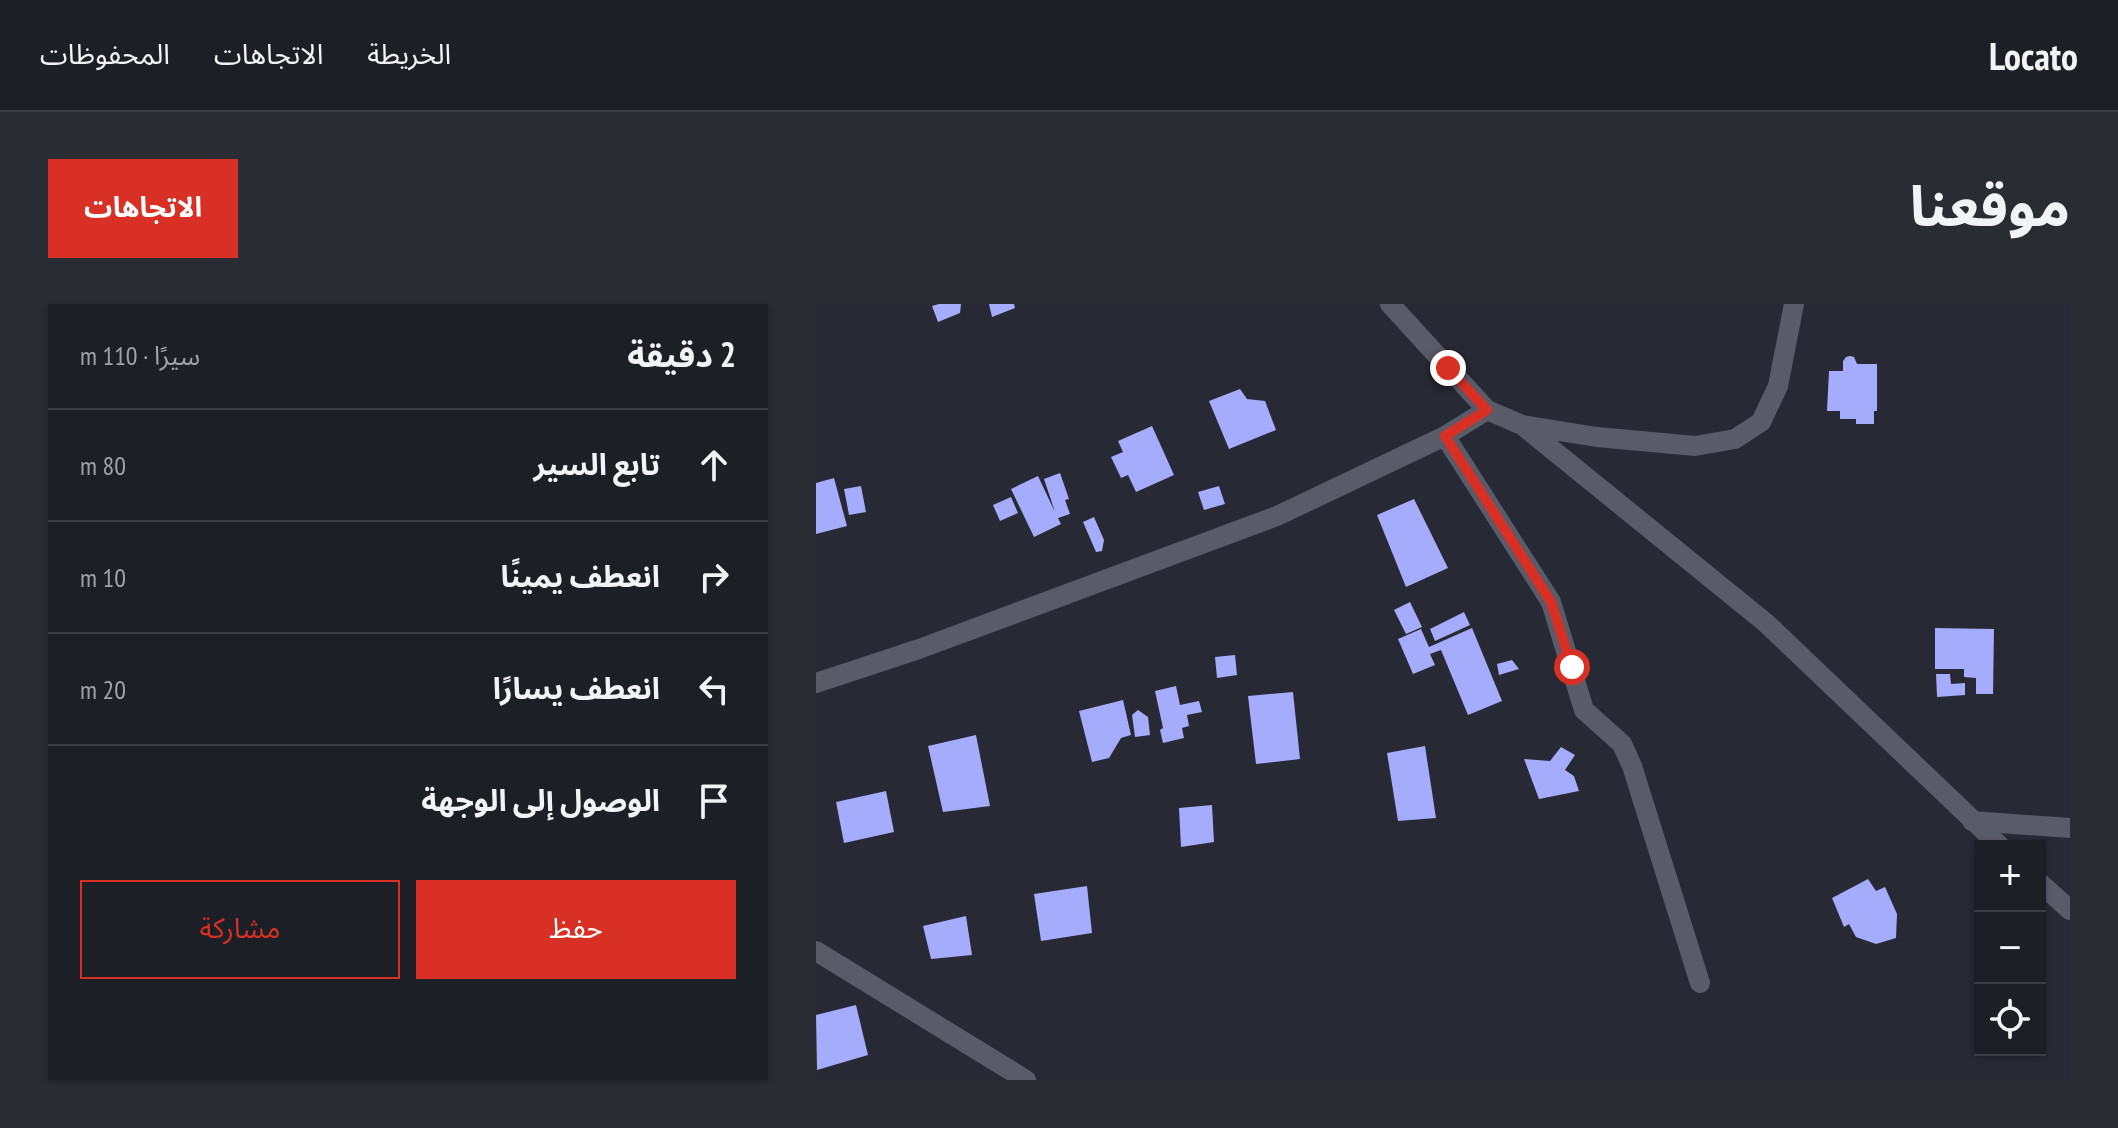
<!DOCTYPE html>
<html lang="ar">
<head>
<meta charset="utf-8">
<style>
  body { margin:0; font-family:"PT Sans Narrow","Noto Sans Arabic",sans-serif; background:#2a2c33; color:#f1f3f6; direction:rtl }
  .controls { position:absolute; right:24px; bottom:24px; display:grid; overflow:hidden; border-radius:0px; box-shadow:0 2px 6px #0004 }
  .controls button { width:72px; height:72px; display:grid; place-items:center; padding:0; border:0; border-bottom:2px solid #3b3d44; background:#1d1f27; color:#f1f3f6; font:40px sans-serif }
  .stop { position:absolute; width:24px; height:24px; margin:-18px; border:6px solid #d93025; border-radius:50%; background:#fff }
  .stop.end { background:#d93025; border-color:#fff; box-shadow:0 2px 8px #0008 }
  .list { margin:0; padding:0; list-style:none }
  h2 { display:flex; justify-content:space-between; align-items:center; height:104px; margin:0; padding:0 32px; font-size:34px }
  h2 small { font-size:26px; font-weight:400; color:#a0a2a7 }
  .list li { display:grid; grid-template-columns:52px 1fr auto; gap:24px; align-items:center; box-sizing:border-box; height:112px; padding:0 32px; border-top:2px solid #3b3d44 }
  .list b { display:block; font-size:30px; white-space:nowrap }
  .list em { font-size:26px; font-style:normal; color:#a0a2a7 }
  .actions { display:flex; gap:16px; padding:24px 32px }
  .actions a { flex:1; padding:18px 0; border:2px solid #d93025; border-radius:0px; text-align:center; font-size:28px; color:#d93025 }
  .actions .main { background:#d93025; color:#fff }
  .icon { flex:none; width:44px; height:44px; fill:none; stroke:currentColor; stroke-width:2; stroke-linecap:round; stroke-linejoin:round }
  .map { position:relative; flex:none; width:1254px; height:776px; overflow:hidden; direction:ltr; border-radius:0px }
  header { display:flex; align-items:center; gap:48px; box-sizing:border-box; height:112px; padding:0 40px; background:#1d1f27; border-bottom:2px solid #3b3d44 }
  header strong { font-size:38px }
  nav { display:flex; gap:44px; margin-inline-start:auto; font-size:28px }
  .intro { display:flex; align-items:center; justify-content:space-between; box-sizing:border-box; height:192px; padding:0 48px }
  h1 { margin:0; font-size:56px }
  .button { padding:20px 36px; border-radius:0px; background:#d93025; color:#fff; font-size:28px; font-weight:700 }
  main { display:flex; gap:48px; padding:0 48px }
  aside { flex:1; background:#1d1f27; border-radius:0px; box-shadow:0 2px 6px #0004 }
  .map>svg:first-child { display:block }
  .building { fill:#a5acfc }
  .lines { fill:none; stroke-linecap:round; stroke-linejoin:round }
  .minor { stroke:#5a5b68; stroke-width:20 }
  .route { stroke:#d93025; stroke-width:10 }
</style>
</head>
<body>
<header>
<strong>Locato</strong>
<nav><a>الخريطة</a><a>الاتجاهات</a><a>المحفوظات</a></nav>
</header>
<div class="intro"><h1>موقعنا</h1><a class="button">الاتجاهات</a></div>
<main>
<div class="map">
<svg width="1254" height="776" viewBox="0 0 1254 776">
  <rect width="100%" height="100%" fill="#272934"/>
  <path class="building" d="M123,0H145L144,9L122,18L116,2Z
    M173,0H198L199,4L176,13Z
    M1034,52L1038,53L1041,60H1061V107H1058V120H1040V115H1024V107H1011L1013,67H1027V57L1030,53Z
    M424,85L431,95L449,97L460,126L413,145L393,97Z
    M336,122L358,171L320,188L312,171L305,174L295,153L307,148L302,137Z
    M244,169L253,195L249,196L254,210L242,214L245,220L218,233L195,185L222,172L239,208L228,175Z
    M18,174L31,222L0,230V179Z
    M45,182L50,208L33,211L28,185Z
    M403,182L409,200L388,206L382,188Z
    M195,193L202,209L184,217L177,201Z
    M598,195L632,264L590,283L561,211Z
    M278,213L288,236L286,247L280,248L267,218Z
    M594,298L606,323L590,330L578,306Z
    M648,308L654,321L619,337L614,325Z
    M656,324L686,397L652,411L625,346L614,350L619,361L597,370L582,335L605,325L613,343Z
    M1119,324L1178,325L1177,390H1160V374L1148,373V365H1119Z
    M419,351L421,371L401,374L399,353Z
    M696,356L703,365L683,371L681,360Z
    M1120,370H1134L1135,380L1149,379V391L1121,393Z
    M360,382L364,401L383,397L386,408L371,411L373,422L366,424L368,434L347,439L344,426L347,424L339,387Z
    M477,388L484,455L440,460L432,392Z
    M307,396L315,431L305,434L293,454L276,458L263,407Z
    M322,406L332,413L334,431L319,433L316,411Z
    M160,431L174,502L127,508L112,442Z
    M609,442L620,514L582,517L571,449Z
    M745,443L759,451L749,466L758,472L763,487L723,495L708,455L734,457Z
    M70,487L78,528L28,539L20,498Z
    M396,501L398,538L365,543L363,504Z
    M1052,575L1060,587L1069,583L1081,610L1080,634L1060,640L1040,633L1033,620L1028,623L1016,594Z
    M271,582L276,629L225,637L218,590Z
    M150,612L156,651L115,655L107,622Z
    M40,701L52,751L1,766L0,711Z"/>
  <g class="lines">
    <path class="minor" d="M574,0L671,106L706,121L950,319L1184,542
      M706,121L781,133L879,142L919,135L945,118L962,82L978,0
      M629,132L735,298L768,406L806,440L816,462L884,679
      M0,379L103,345L461,212L629,132L671,106
      M1156,517L1254,524
      M1224,579L1254,606
      M0,647L210,776"/>
  </g>
  <g class="lines">
    <path class="route" d="M632,64L671,106L629,132L735,298L756,363"/>
  </g>
</svg>
<div class="controls">
<button>+</button>
<button>−</button>
<button><svg class="icon" aria-label="locate" viewBox="0 0 24 24"><circle cx="12" cy="12" r="6"/><path d="M12 2v4M12 18v4M2 12h4M18 12h4"/></svg></button>
</div>
<div class="stop" style="left:756px;top:363px"></div>
<div class="stop end" style="left:632px;top:64px"></div>
</div>
<aside>
<h2>2 دقيقة<small>سيرًا · 110 m</small></h2>
<ul class="list">
<li><svg class="icon" aria-label="ahead" viewBox="0 0 24 24"><path d="M12 20V5M6 11l6-6 6 6"/></svg><div><b>تابع السير</b></div><em>80 m</em></li>
<li><svg class="icon" aria-label="right" viewBox="0 0 24 24"><path d="M7 20v-9h11M14 6l5 5-5 5"/></svg><div><b>انعطف يمينًا</b></div><em>10 m</em></li>
<li><svg class="icon" aria-label="left" viewBox="0 0 24 24"><path d="M17 20v-9H6M10 6l-5 5 5 5"/></svg><div><b>انعطف يسارًا</b></div><em>20 m</em></li>
<li><svg class="icon" aria-label="arrive" viewBox="0 0 24 24"><path d="M6 21V4h12l-3 4 3 4H6"/></svg><div><b>الوصول إلى الوجهة</b></div></li>
</ul>
<div class="actions"><a class="main">حفظ</a><a>مشاركة</a></div>
</aside>
</main>
</body>
</html>
